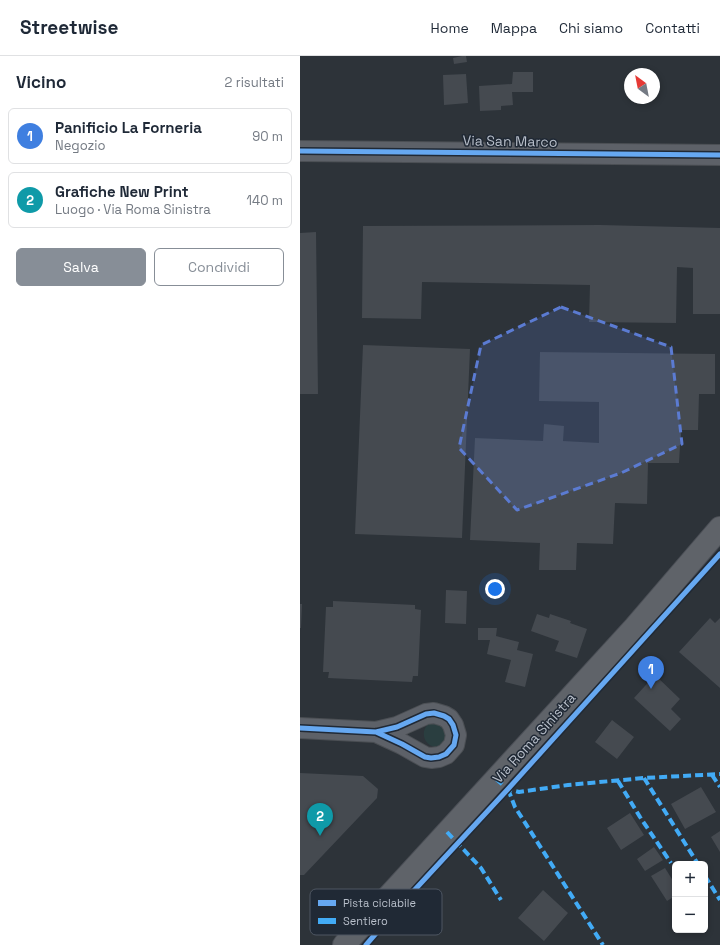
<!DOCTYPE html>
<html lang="it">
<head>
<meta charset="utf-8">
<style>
  body { margin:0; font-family:"Space Grotesk",sans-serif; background:#f6f6f7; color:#1f2937 }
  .controls { position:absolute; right:12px; bottom:12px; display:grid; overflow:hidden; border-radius:6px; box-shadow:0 2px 6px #0003 }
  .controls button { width:36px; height:36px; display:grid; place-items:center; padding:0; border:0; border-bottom:1px solid #e0e1e3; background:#fff; color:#1f2937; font:20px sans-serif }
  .compass { position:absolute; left:324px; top:12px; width:36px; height:36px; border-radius:50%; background:#fff; box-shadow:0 2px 6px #0003; rotate:328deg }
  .you { position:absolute; left:195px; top:533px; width:14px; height:14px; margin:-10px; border:3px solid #fff; border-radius:50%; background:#1a73e8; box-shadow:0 0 0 6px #1a73e833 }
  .badge { display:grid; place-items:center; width:26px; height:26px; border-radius:50%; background:#878e97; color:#fff; font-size:13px; font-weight:700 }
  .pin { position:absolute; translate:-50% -33px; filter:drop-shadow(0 1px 2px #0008) }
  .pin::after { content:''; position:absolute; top:21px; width:14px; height:12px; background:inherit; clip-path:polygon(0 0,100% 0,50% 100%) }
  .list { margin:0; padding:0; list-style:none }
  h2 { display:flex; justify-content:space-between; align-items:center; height:52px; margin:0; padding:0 16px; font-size:17px }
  h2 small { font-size:13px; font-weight:400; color:#747a83 }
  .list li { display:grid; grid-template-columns:26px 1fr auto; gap:12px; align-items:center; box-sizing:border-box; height:56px; margin:0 8px 8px; padding:0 8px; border:1px solid #e0e1e3; border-radius:6px }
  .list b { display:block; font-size:15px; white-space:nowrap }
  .list p { margin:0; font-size:13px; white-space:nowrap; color:#747a83 }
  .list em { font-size:13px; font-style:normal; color:#747a83 }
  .actions { display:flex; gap:8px; padding:12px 16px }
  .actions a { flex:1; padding:9px 0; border:1px solid #878e97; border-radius:6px; text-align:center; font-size:14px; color:#878e97 }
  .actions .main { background:#878e97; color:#fff }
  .map { position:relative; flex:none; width:420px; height:889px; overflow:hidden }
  header { display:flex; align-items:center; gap:24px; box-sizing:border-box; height:56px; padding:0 20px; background:#fff; border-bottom:1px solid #e0e1e3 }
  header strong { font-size:19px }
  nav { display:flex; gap:22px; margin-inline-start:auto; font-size:14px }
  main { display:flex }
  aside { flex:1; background:#fff }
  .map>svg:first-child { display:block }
  .green { fill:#2a3e40 }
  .building { fill:#454a50 }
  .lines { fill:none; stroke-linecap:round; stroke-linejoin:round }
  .minor-casing { stroke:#4b4f54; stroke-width:22 }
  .major-casing { stroke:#4b4f56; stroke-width:24 }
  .minor { stroke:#5d6168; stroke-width:20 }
  .major { stroke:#5f6369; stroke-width:22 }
  .quiet { stroke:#42abf6; stroke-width:4; stroke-dasharray:8 4; stroke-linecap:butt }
  .cycleway-casing { stroke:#202935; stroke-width:8 }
  .cycleway { stroke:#66a8f1; stroke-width:5 }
  .marked { fill:#5b7bd2; fill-opacity:0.2; stroke:#5b7bd2; stroke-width:3; stroke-dasharray:8 5; stroke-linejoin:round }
  .labels { text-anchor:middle; stroke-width:3; stroke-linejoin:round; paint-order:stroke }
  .street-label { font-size:14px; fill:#b8bfca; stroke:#202935 }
  .key { fill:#202935; stroke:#4e5662; stroke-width:1 }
  .key-label { font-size:11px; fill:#b8bfca }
</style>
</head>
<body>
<header>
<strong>Streetwise</strong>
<nav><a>Home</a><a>Mappa</a><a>Chi siamo</a><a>Contatti</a></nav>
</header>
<main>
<aside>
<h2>Vicino<small>2 risultati</small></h2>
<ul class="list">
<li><span class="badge" style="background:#3f7fe0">1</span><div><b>Panificio La Forneria</b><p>Negozio</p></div><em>90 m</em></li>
<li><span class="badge" style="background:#0f9aa8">2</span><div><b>Grafiche New Print</b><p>Luogo · Via Roma Sinistra</p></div><em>140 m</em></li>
</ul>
<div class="actions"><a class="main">Salva</a><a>Condividi</a></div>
</aside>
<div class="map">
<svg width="420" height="889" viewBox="0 0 420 889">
  <rect width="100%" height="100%" fill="#2d3339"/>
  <path class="green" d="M131,666L143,667L148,682C146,684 143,688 141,689C129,697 115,676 131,666Z"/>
  <path class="building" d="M162,0H166L167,6L154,8L153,2Z
    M213,16H233V36H212L213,49L201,50V54L180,55L179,30L212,28Z
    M166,18L168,47L144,49L143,19Z
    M300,169L420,172V258H393V212L377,211L376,267L289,266L290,229L122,226L121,263L62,262L63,170Z
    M16,176L18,338H0V177Z
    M63,289L170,293L162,482L55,478Z
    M240,296L415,298V338H399L398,374H381L379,407H348L347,448L315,447L313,488L277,487L276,514H239L240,487L170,484L175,382L243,385L244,368L264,370L263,385L299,387V346L239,345Z
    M146,534L167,535L166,568L145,567Z
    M33,545L115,549V553L121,554L118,620H113L112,626L28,622L29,616H23L26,551H33Z
    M0,548H2L1,572H0Z
    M237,558L249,562L250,558L271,565L270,567L287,573L277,602L255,595L259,585L231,575Z
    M410,562L415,567L420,562V632L379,596Z
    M178,572H197L196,580L219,586L217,594L233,598L225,631L205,626L211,604L187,598L190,584H178Z
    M355,619L380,643L371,653L381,663L370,675L334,642Z
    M312,664L334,681L317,703L295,686Z
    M0,717L63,720L78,733L77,742L4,819H0Z
    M401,731L416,756L385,773L371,748Z
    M330,757L344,779L321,794L307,772Z
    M420,775V796L411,781Z
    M354,791L363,804L345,815L337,803Z
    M365,812L375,828V840L367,845L351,820Z
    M243,834L268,857L244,885L218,862Z"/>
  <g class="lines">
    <g class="minor-casing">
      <path id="minor" d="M0,95L420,99
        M0,672L76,676L97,671L126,658L134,657L144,660L149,663L153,669L156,679L154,689L146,698L139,701L131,702L125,701L102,688L76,676"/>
    </g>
    <g class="major-casing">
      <path id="major" d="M44,889L335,571L420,472"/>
    </g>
    <use href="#minor" class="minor"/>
    <use href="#major" class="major"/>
    <path class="quiet" d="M412,719L420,731
      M344,722L398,808
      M196,723L208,733L219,736L268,729L344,722L420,718
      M318,725L340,761L371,807
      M208,733L215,751L303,889
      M147,776L181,812L201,844
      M405,820L420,844"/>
    <g class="cycleway-casing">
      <path id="cycleway" d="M0,95L420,99
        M0,672L76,676L97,671L126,658L134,657L144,660L149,663L153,669L156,679L154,689L146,698L139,701L131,702L125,701L102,688L76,676
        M66,889L97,853L208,733L420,498"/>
    </g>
    <use href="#cycleway" class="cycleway"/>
  </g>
  <path class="marked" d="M261,251L371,291L382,388L321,417L217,454L159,392L181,289Z"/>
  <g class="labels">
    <g class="street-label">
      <text transform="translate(210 85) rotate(1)" y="5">Via San Marco</text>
      <text transform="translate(234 682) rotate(-48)" y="5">Via Roma Sinistra</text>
    </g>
  </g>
  <rect x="10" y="833" width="132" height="46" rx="6" class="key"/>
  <rect x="18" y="844" width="18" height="6" fill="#66a8f1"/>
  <rect x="18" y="862" width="18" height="6" fill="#42abf6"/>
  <g class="key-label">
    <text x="43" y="851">Pista ciclabile</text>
    <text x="43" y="869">Sentiero</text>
  </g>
</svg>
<div class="controls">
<button>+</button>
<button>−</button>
</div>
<svg class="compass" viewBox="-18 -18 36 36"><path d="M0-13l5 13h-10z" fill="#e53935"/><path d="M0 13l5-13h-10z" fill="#747a83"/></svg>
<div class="you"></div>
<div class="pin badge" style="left:351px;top:633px;background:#3f7fe0">1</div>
<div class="pin badge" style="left:20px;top:780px;background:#0f9aa8">2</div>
</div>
</main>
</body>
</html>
